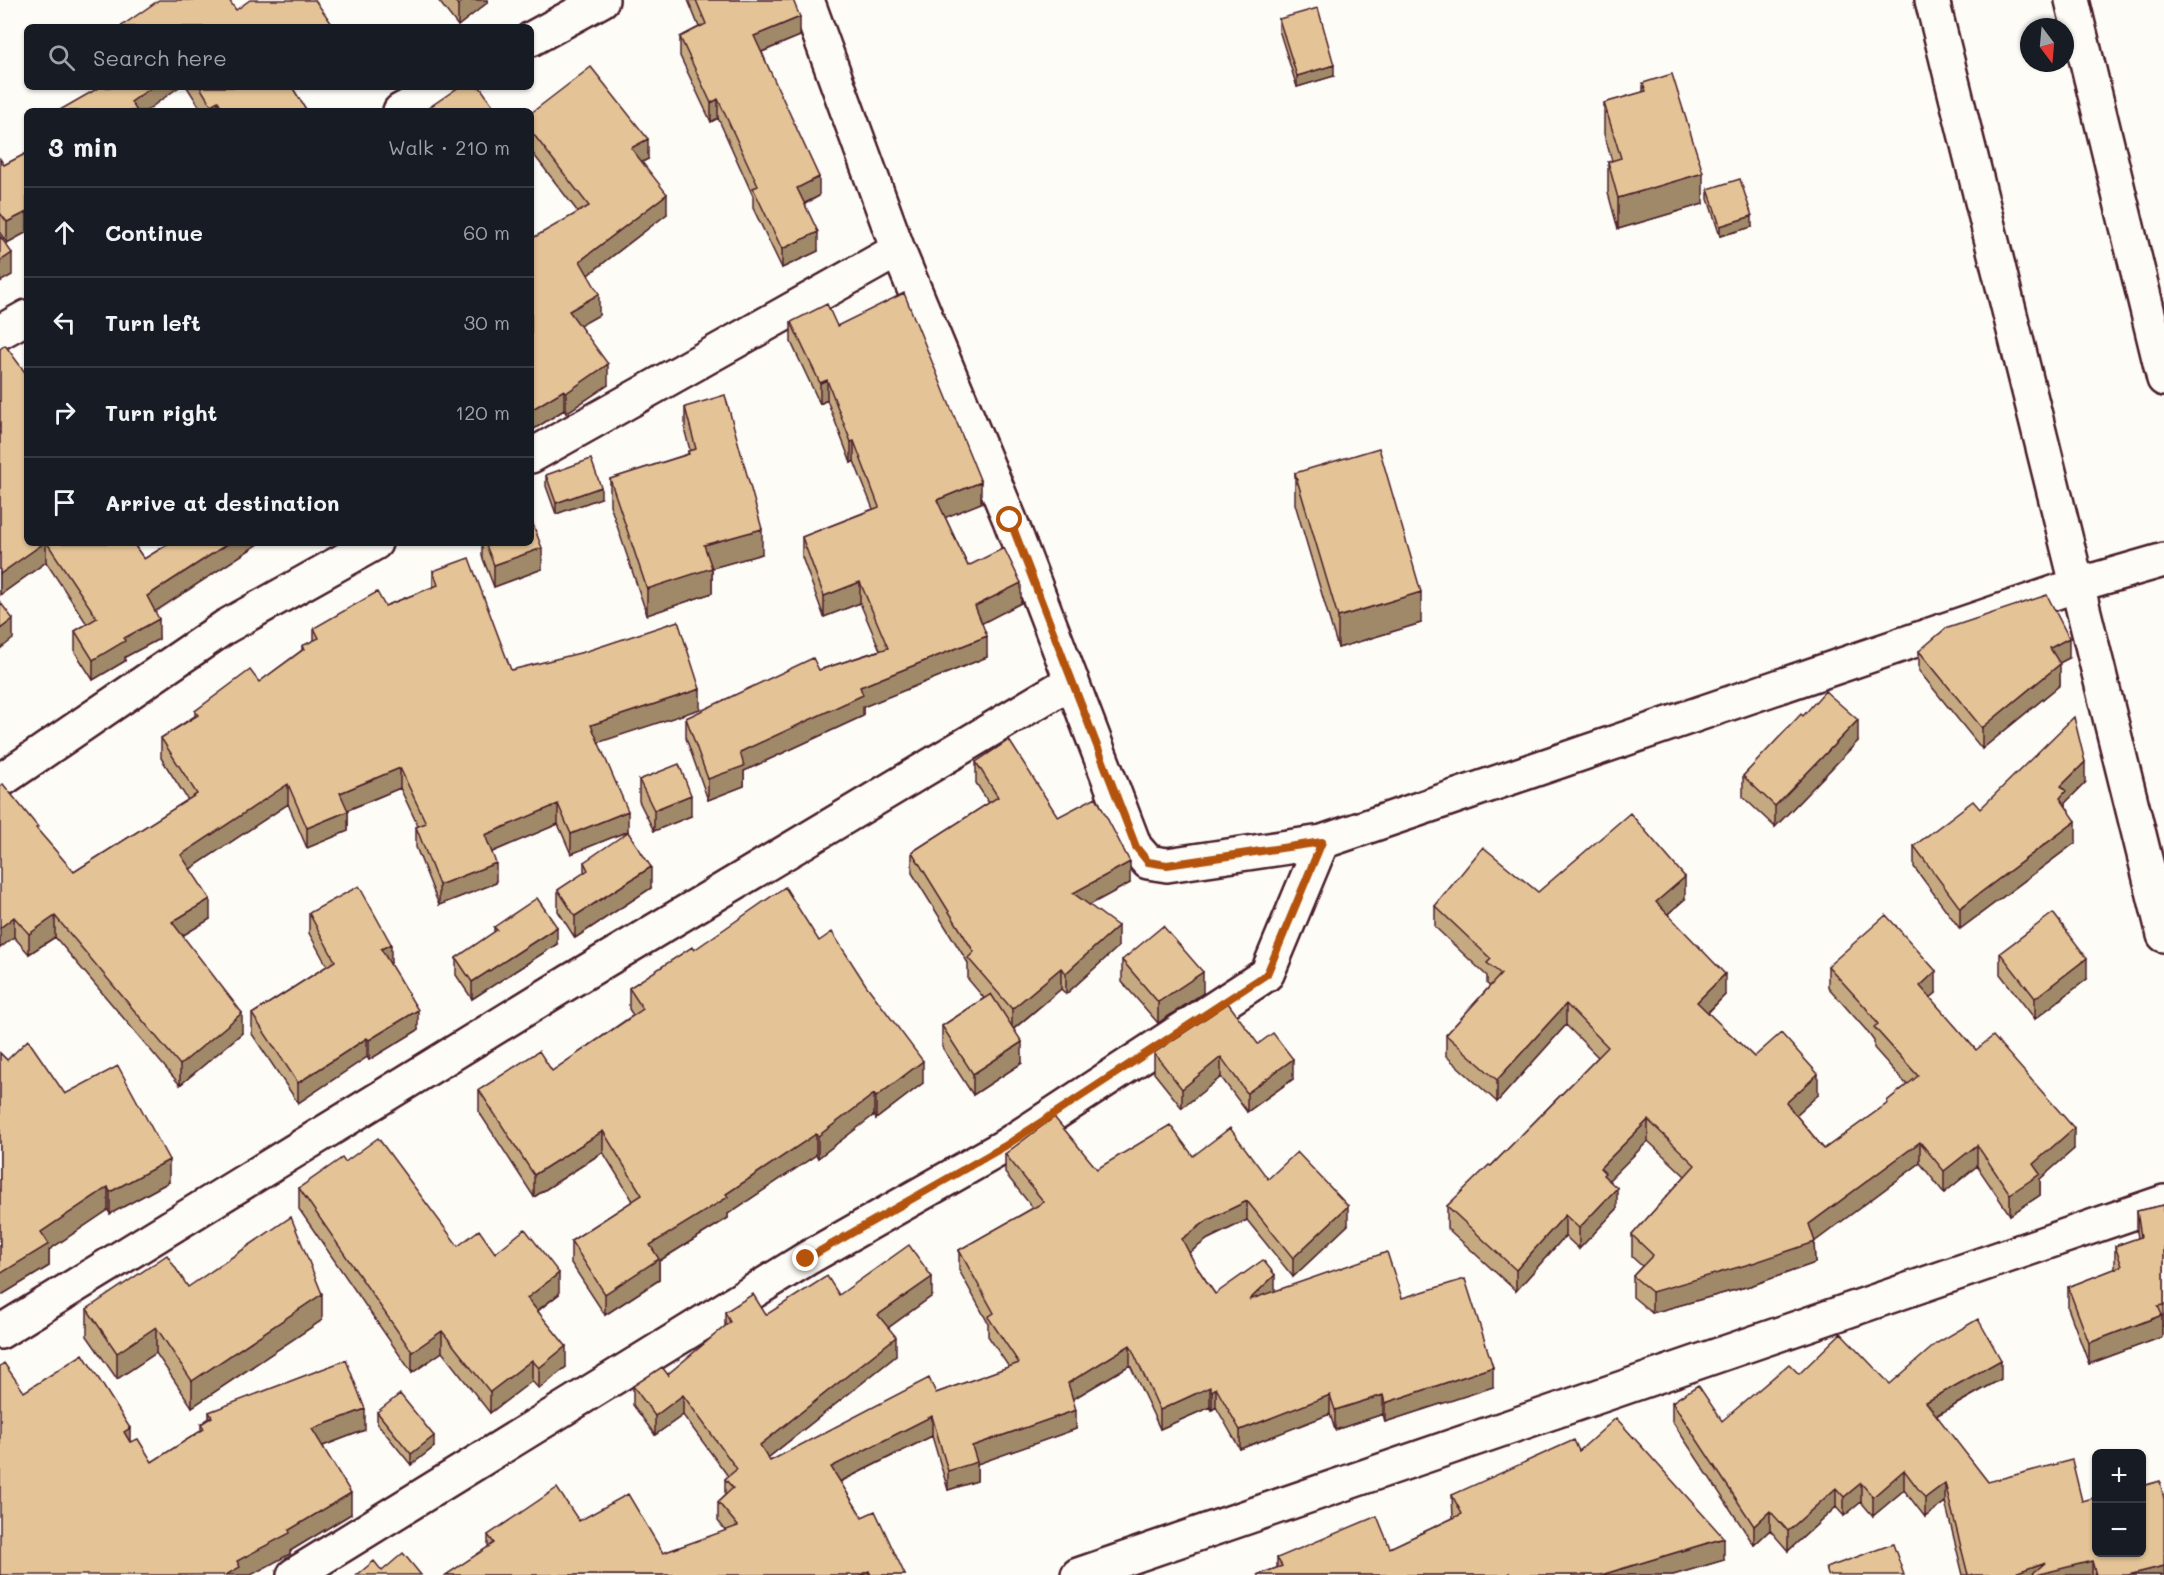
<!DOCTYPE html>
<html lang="en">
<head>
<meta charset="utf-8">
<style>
  body { margin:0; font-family:Mali,sans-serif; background:#20242c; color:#f1f3f6 }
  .controls { position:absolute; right:18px; bottom:18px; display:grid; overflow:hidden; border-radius:9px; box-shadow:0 2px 4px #0004 }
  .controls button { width:54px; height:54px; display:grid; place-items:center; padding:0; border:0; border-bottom:2px solid #363941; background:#171b24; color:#f1f3f6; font:30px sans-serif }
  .compass { position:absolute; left:2020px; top:18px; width:54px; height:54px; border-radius:50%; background:#171b24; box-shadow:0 2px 4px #0004; rotate:164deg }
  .stop { position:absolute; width:18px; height:18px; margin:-14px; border:4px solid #b45309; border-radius:50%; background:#fff }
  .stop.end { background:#b45309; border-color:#fff; box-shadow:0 2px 6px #0008 }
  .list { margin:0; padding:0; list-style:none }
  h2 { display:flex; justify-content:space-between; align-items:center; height:78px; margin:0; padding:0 24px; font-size:26px }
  h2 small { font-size:20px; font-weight:400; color:#9ea1a6 }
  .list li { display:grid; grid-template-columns:39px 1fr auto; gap:18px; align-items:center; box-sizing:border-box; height:90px; padding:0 24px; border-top:2px solid #363941 }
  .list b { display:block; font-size:22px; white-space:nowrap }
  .list em { font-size:20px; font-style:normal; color:#9ea1a6 }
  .icon { flex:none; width:33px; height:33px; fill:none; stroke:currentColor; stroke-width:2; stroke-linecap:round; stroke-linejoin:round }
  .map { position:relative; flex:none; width:2164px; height:1575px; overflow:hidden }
  .search { position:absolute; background:#171b24; box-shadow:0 2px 4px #0004; left:24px; top:24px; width:510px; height:66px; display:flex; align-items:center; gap:15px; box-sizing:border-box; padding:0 21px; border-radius:9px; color:#9ea1a6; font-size:22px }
  .panel { position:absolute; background:#171b24; box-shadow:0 2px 4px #0004; left:24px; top:108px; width:510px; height:438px; border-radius:9px }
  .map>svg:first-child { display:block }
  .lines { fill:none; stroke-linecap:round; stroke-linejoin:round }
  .minor-casing { stroke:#4a1f2b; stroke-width:38 }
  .major-casing { stroke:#4a1f2b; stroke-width:38 }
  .minor { stroke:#fdfcf7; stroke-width:33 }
  .major { stroke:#fdfcf7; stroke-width:33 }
  .wall { fill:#c4a981; stroke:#4a1f2b; stroke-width:1.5 }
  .shaded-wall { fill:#a08969; stroke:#4a1f2b; stroke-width:1.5 }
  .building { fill:#e4c496; stroke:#4a1f2b; stroke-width:1.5 }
  .route { stroke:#b45309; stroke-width:8 }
</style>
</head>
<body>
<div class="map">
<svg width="2164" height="1575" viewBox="0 0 2164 1575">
  <rect width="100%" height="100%" fill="#fdfcf7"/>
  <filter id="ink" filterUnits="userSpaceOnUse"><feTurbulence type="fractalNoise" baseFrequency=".0167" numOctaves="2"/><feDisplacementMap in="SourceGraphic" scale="12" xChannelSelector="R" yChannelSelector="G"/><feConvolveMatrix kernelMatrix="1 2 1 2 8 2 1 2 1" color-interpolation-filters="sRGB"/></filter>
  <g filter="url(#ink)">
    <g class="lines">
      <g class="minor-casing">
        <path id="minor" d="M807,0L898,250L1010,520L1135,847L1148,862L1167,865L1322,842L2077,585L2164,560
          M531,39L602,0
          M400,111L444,87
          M0,332L27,317
          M531,456L898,250
          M0,781L225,627L375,543
          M0,1332L569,982L1072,681
          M294,1575L806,1259L1005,1146L1267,974L1322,842
          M1078,1575L2164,1202"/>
      </g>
      <g class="major-casing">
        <path id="major" d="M1932,0L2164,935
          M2072,0L2164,379"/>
      </g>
      <use href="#minor" class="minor"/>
      <use href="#major" class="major"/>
    </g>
    <path class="wall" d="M438,0H487V3L458,26Z
      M688,0H793L800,36L762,52L819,196L805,204L818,251L782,268L753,208V196L718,118L711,122L680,56V37L699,27Z
      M1279,19L1334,76L1297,87L1279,30Z
      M1643,83L1703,204L1618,229L1608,193V162L1612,161L1604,134V103L1643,92Z
      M187,87H292L307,111H202Z
      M531,113L648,159L642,162L667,214L588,275L599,315L579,326L608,385L566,413L564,410L531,431L578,212L531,151Z
      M27,153V232L7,243L0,233V159L4,165Z
      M1708,189L1752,227L1720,236L1708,199Z
      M791,322L837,326L981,503L945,517L968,566L1021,603L982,623L987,657L863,707V716L744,771V786L708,800L686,738V718L819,670L880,650L860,603L824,617L802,557V537L873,509L854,461L851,463L827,400L820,404L791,342Z
      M0,349L27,543H133L144,559L170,543H260L155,611L159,639L125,657V661L93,680L75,652V631L87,624L46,562L0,595Z
      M685,407L762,554L712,568V593L647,615L610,505V479L688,454V451L690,450L685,432Z
      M1295,473L1421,623L1338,648L1295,504Z
      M546,475L601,498L556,514L546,486Z
      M482,543H531L542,569L494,587L482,556Z
      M433,571L511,670L700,709L598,742L628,831L571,854L558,824L492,852L496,883L439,905L416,847V827L418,826L400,788L348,810V831L307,848L288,804L190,869L210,919L182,936L242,1033L180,1085L55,937L29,954L14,937L0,948L38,831L74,872L188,800L161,758V738L195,716V711L259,682L302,650V646L314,641V628L385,606L433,587Z
      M1919,651L2069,658L2059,663L2060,685L1982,749L1919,671Z
      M1803,716L1858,741L1775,827L1743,797V776Z
      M976,762L1058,817L1130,883L1089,905L1118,947L1066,994L1061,989L1014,1029L1022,1063L973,1095L942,1047V1026L984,998L968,979V963L912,873V852L989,803L976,783Z
      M639,780L691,816L654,831L639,801Z
      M2085,783L2066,802V807L2076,842L1960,929L1914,867V846L1980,809Z
      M584,862L651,888L575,938L558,911V890L584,873Z
      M1538,892L1685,899L1668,914L1725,995L1708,1013L1754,1057L1818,1095L1796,1115L1824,1149L1887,1104V1101L1907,1085L1874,1048V1041L1866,1030L1828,987V966L1936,993L1930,998L1976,1050L2074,1149L2040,1179V1195L2010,1215L1977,1166L1944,1193L1920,1163L1814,1242L1815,1263L1753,1285L1652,1313L1633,1297V1276L1642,1266L1632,1257V1235L1685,1176L1648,1141L1608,1180L1617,1209L1579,1249L1565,1236L1516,1291L1447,1228V1206L1491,1166L1598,1057L1566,1025L1497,1102L1446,1056V1035L1490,986L1487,984V976L1435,927V906Z
      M309,913L391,963L390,964L418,1030L369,1060L367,1057L298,1103L252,1034V1014L327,966L309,933Z
      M494,927L557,944L472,999L456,975V958L494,932Z
      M819,941L923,1083L876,1119L874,1115L818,1158L816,1155L728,1214V1218L659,1261V1280L605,1315L571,1263V1241L633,1201L603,1152L534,1197L479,1112V1090L552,1071L633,1015L629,1009V988L694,950Z
      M2000,953L2087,979L2035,1019L2000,974Z
      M1122,960L1203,993L1158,1023L1122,982Z
      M1258,1044L1293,1079L1247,1112L1221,1077L1182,1108L1154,1073V1053Z
      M0,1053L7,1060L65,1094L169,1182L110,1214L108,1210L49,1250V1266L0,1296Z
      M1005,1154L1097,1169L1193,1156L1268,1179L1348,1225L1293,1277L1247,1220L1208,1239L1189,1253L1196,1266L1215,1294L1275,1291L1402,1298L1493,1387L1385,1422L1383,1414L1335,1430L1330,1414L1240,1449L1216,1407L1212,1410L1210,1407L1160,1429L1130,1365L1073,1399L1076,1429L977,1464V1481L948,1490L932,1436L840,1482L862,1517L905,1575H446L488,1547V1535L579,1521L663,1553L726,1531L718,1521V1502L725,1495V1479L728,1476L683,1415L655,1435L633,1405V1386L668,1375L725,1327V1312L766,1315L839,1295L932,1296L888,1328L896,1356L768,1458L770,1461L936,1393L1009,1367L988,1336V1323L959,1270V1250L1033,1208L1005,1173Z
      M345,1162L458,1246L495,1253L559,1294L538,1311L566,1367L539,1389L532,1381L490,1413L442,1352L412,1373L299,1209V1188Z
      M2164,1205V1326H2162V1337L2089,1364L2068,1308V1287L2115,1269V1246L2138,1238L2137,1232V1211Z
      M188,1287L322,1320L192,1407L156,1353L117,1379L87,1336V1309Z
      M1799,1374L1890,1384L2001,1379L1936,1416L1988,1482L2082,1501L2164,1575H1963L1945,1502L1925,1517L1904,1490L1873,1516L1861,1502L1844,1516L1836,1507L1788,1551L1770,1530L1754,1545L1672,1421V1402L1722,1421Z
      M24,1392L130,1442L152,1462L201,1431V1424L209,1418V1412L365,1430L323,1446L351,1514L290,1551V1554Z
      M377,1412L434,1447L411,1465L377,1423Z
      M1579,1451L1724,1560L1673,1575H1257L1277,1568V1558L1390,1548L1453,1518L1452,1495Z"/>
    <path class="shaded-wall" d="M464,0H487V3L458,26V5Z
      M800,17V36L754,55V36Z
      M1334,65V76L1297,87V76Z
      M152,87H179L146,111H131V102Z
      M718,99V118L711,122V103Z
      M218,101V111H211V105Z
      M648,139V159L631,168V148Z
      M1703,173V204L1618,229V198Z
      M819,177V196L797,207V188Z
      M667,194V214L580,281V261Z
      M27,212V232L7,243V222Z
      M1752,216V227L1720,236V226Z
      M818,232V251L782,268V249Z
      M12,253V275L0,282V261Z
      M599,294V315L569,332V311Z
      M608,364V385L566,413V393Z
      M827,380V400L820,404V383Z
      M564,390V410L531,431V410Z
      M854,441V461L851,463V442Z
      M981,482V503L937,521V500Z
      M601,487V498L556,514V503Z
      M762,529V554L712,568V593L647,615V589L704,545Z
      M44,543H46V562L0,595V574Z
      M229,543H260L147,617V596Z
      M542,548V569L494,587V565Z
      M860,582V603L824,617V596Z
      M1021,583V603L975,627V606Z
      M1421,592V623L1338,648V617Z
      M13,619V639L0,649V629Z
      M159,619V639L125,657V661L93,680V660L124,638Z
      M987,636V657L863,707V716L744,771V786L708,800V779L740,752L860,687Z
      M2069,638V658L2050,668V648Z
      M2060,664V685L1982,749V728Z
      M700,689V709L591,745V725Z
      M1858,720V741L1775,827V806Z
      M2085,762V783L2066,802V812L2060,798L2061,786Z
      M400,768V788L340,813V793Z
      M288,784V804L181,875V855Z
      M691,795V816L654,831V810Z
      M558,804V824L485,855V835Z
      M348,811V831L307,848V828Z
      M628,811V831L571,854V834Z
      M2076,821V842L1960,929V908Z
      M1130,862V883L1073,914V893Z
      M496,863V883L439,905V885Z
      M651,867V888L575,938V916Z
      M1685,877V899L1656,924V902Z
      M210,899V919L172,942V922Z
      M55,916V937L29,954V934Z
      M14,917V937L0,948V928Z
      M1118,926V947L1066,994V973Z
      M557,927V944L472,999V982Z
      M391,944V963L381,969V949Z
      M2087,958V979L2035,1019V998Z
      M1061,968V989L1012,1030V1009Z
      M1936,971V993L1920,1007V986Z
      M1203,972V993L1158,1023V1002Z
      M1725,974V995L1697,1023V1002Z
      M1566,1004V1025L1497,1102V1080Z
      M418,1010V1030L369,1060V1040Z
      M242,1013V1033L180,1085V1065Z
      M367,1038V1057L298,1103V1083Z
      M1022,1042V1063L973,1095V1074Z
      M1221,1057V1077L1182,1108V1089Z
      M1293,1059V1079L1247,1112V1093Z
      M923,1061V1083L876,1119V1097Z
      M1818,1074V1095L1786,1124V1103Z
      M874,1094V1115L818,1158V1136Z
      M1648,1120V1141L1605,1184L1600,1168Z
      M2074,1128V1149L2040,1179V1195L2010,1215V1194L2033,1164Z
      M603,1131V1152L534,1197V1175Z
      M816,1134V1155L728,1214V1218L659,1261V1280L605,1315V1294L650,1245Z
      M1920,1142V1163L1814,1242L1815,1263L1753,1285L1652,1313V1292L1809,1224Z
      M1977,1145V1166L1944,1193V1171Z
      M169,1160V1182L110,1214V1192Z
      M108,1187V1210L49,1250V1266L0,1296V1274L41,1232Z
      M1617,1188V1209L1579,1249V1228Z
      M1247,1201V1220L1208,1239L1182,1258V1239L1208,1220Z
      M1348,1206V1225L1293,1277V1258Z
      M1565,1215V1236L1516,1291V1270Z
      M559,1273V1294L527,1318V1298Z
      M1275,1275V1294L1249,1300Z
      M932,1277V1296L878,1335V1315Z
      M322,1294V1320L192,1407V1381Z
      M2162,1315V1337L2089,1364V1343Z
      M156,1327V1353L117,1379V1353Z
      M442,1331V1352L412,1373V1352Z
      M896,1337V1356L760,1464V1445Z
      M1130,1345V1365L1068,1402V1383Z
      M566,1346V1367L539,1389V1368Z
      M532,1360V1381L490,1413V1392Z
      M2001,1360V1379L1926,1421V1402Z
      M1493,1367V1387L1385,1422V1403Z
      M1210,1387V1407L1160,1429V1410Z
      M1216,1388V1407L1212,1410V1391Z
      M683,1395V1415L655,1435V1416Z
      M1330,1395V1414L1240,1449V1430Z
      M1383,1395V1414L1335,1430V1410Z
      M365,1409V1430L312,1450V1429Z
      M1076,1410V1429L977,1464V1481L948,1490V1471L972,1446Z
      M932,1416V1436L831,1486V1467Z
      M130,1428V1449L124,1432Z
      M434,1436V1447L411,1465V1454Z
      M1904,1470V1490L1873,1516V1497Z
      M1861,1483V1502L1844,1516V1497Z
      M1945,1483V1502L1925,1517V1498Z
      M1836,1488V1507L1788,1551V1531Z
      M351,1493V1514L290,1551V1554L251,1575H226L237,1561Z
      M1770,1511V1530L1754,1545V1526Z
      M1724,1538V1560L1673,1575H1601Z
      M2092,1561V1575H2009L2046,1562Z
      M2164,1566V1575H2128Z
      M869,1571V1575H859Z"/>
    <path class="building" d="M159,0H229L236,10L250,0H315L332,24L328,27H120Z
      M454,0H464L458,5Z
      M696,0H793L800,17L754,36L819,177L797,188L818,232L782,249L753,188L758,186L718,99L711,103L680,37L706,24Z
      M1318,8L1334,65L1297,76L1279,19Z
      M591,67L648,139L631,148L667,194L580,261L599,294L569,311L608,364L566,393L564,390L531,410V239L589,206L531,131V113Z
      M1672,74L1703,173L1618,198L1608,162L1621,158L1604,103L1646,91L1643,83Z
      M100,87H152L131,102L137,111H60V110Z
      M200,87H292L307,111H224L218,101L211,105Z
      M459,87H480L497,111H424Z
      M27,153V212L7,222L0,213V159L4,165Z
      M1740,179L1752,216L1720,226L1708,189Z
      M0,236L12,253L0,261Z
      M904,293L981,482L937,500L968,566L1004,548L1021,583L975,606L987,636L860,687L863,695L740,752L744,766L708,779L686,718L813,658L819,670L888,648L860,582L824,596L802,537L879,507L854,441L851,442L827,380L820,383L791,322L827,304L837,326Z
      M5,345L27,375V543H44L0,574V349Z
      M725,395L762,529L704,545L712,568L647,589L610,479L689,454L688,451L696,449L685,407Z
      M1379,448L1421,592L1338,617L1295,473Z
      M591,459L601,487L556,503L546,475Z
      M531,519L542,548L494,565L485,543H531Z
      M47,543H133L144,559L170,543H229L147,596L159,619L124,638L125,641L93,660L75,631L97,618Z
      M469,558L511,670L584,652L678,621L700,689L591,725L628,811L571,834L558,804L485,835L496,863L439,885L416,827L426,823L400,768L340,793L348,811L307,828L288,784L181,855L210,899L172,922L242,1013L180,1065L55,916L29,934L14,917L0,928V786L3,784L38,827L36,828L74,872L197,794L161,738L198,715L195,711L250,670L259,682L304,649L302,646L319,638L314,628L377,592L385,606L438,585L433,571Z
      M2047,595L2069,638L2050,648L2060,664L1982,728L1919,651L1945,629Z
      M0,602L13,619L0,629Z
      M1825,691L1858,720L1775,806L1743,776L1801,714L1803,716Z
      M2074,717L2085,762L2061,786L2066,791L2060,798L2076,821L1960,908L1914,846L1973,801L1980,809Z
      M1009,740L1058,817L1096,797L1130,862L1073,893L1118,926L1066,973L1061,968L1012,1009L968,958L974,952L912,852L998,797L976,762Z
      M679,764L691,795L654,810L639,780Z
      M1630,813L1685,877L1656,902L1725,974L1697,1002L1754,1057L1781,1033L1818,1074L1786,1103L1824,1149L1888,1103L1887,1101L1918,1076L1874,1027L1878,1024L1866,1008L1828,966L1886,915L1936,971L1920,986L1976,1050L1993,1036L2074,1128L2033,1164L2040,1174L2010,1194L1977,1145L1944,1171L1920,1142L1809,1224L1815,1242L1753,1263L1652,1292L1633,1276L1653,1255L1632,1235L1695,1165L1648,1120L1600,1168L1605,1173L1603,1175L1617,1188L1579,1228L1565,1215L1516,1270L1447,1206L1489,1165L1491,1166L1608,1047L1566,1004L1497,1080L1446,1035L1501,974L1487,963L1491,959L1435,906L1483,847L1538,892Z
      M628,832L651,867L575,916L558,890L588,870L584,862Z
      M359,886L391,944L381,949L418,1010L369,1040L367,1038L298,1083L252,1014L335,961L309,913Z
      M785,887L819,941L832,932L866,985L923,1061L876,1097L874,1094L818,1136L816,1134L726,1194L728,1197L650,1245L659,1259L605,1294L571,1241L642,1195L603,1131L534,1175L479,1090L539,1051L552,1071L643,1009L629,988L692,947L694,950Z
      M537,898L557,927L472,982L456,958L497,930L494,927Z
      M2053,913L2087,958L2035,998L2000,953Z
      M1163,926L1203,972L1158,1002L1122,960Z
      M991,994L1022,1042L973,1074L942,1026Z
      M1228,1003L1258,1044L1273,1033L1293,1059L1247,1093L1221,1057L1182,1089L1154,1053Z
      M28,1040L65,1094L118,1066L169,1160L110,1192L108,1187L41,1232L49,1244L0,1274V1053L7,1060Z
      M1054,1117L1097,1169L1170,1125L1193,1156L1230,1128L1268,1179L1297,1152L1348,1206L1293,1258L1247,1201L1208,1220L1182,1239L1196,1266L1215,1294L1263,1260L1275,1275L1249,1300L1387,1252L1402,1298L1465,1279L1493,1367L1385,1403L1383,1395L1335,1410L1330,1395L1240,1430L1216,1388L1212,1391L1210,1387L1160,1410L1130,1345L1068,1383L1076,1410L972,1446L977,1462L948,1471L932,1416L831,1467L862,1517L875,1511L905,1575H871L869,1571L859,1575H446L494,1543L488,1535L557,1488L579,1521L628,1494L663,1553L738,1526L718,1502L733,1488L725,1479L737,1469L683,1395L655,1416L633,1386L662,1367L669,1376L668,1374L730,1322L725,1312L753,1294L766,1315L827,1276L839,1295L909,1245L932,1277L878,1315L896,1337L760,1445L770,1461L929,1378L936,1393L1019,1363L988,1317L994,1313L959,1250L1044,1202L1005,1154Z
      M378,1138L458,1246L479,1230L495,1253L525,1229L559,1273L527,1298L566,1346L539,1368L532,1360L490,1392L442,1331L412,1352L299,1188L342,1158L345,1162Z
      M2164,1205V1305L2158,1306L2162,1315L2089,1343L2068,1287L2122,1266L2115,1246L2141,1237L2137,1211Z
      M291,1217L322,1294L192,1381L156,1327L117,1353L87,1309L167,1255L188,1287Z
      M1978,1319L2001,1360L1926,1402L1988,1482L2072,1460L2082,1501L2097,1497V1552H2142V1486L2160,1481L2164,1499V1566L2128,1575H2096L2092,1561L2036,1575H2031L2046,1562L2009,1575H1968L1945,1483L1925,1498L1904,1470L1873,1497L1861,1483L1844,1497L1836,1488L1788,1531L1770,1511L1754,1526L1672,1402L1698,1385L1722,1421L1789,1364L1799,1374L1841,1333L1890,1384L1937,1343Z
      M83,1354L130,1428L124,1432L130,1442L138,1439L152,1462L204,1429L201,1424L212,1417L209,1412L346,1360L365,1409L312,1429L351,1493L289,1530L290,1533L237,1561L240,1567L226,1575H0V1366L4,1363L24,1392Z
      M400,1394L434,1436L411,1454L377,1412Z
      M1616,1418L1724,1538L1601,1575H1510V1573L1507,1575H1257L1282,1566L1277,1558L1377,1516L1390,1548L1462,1514L1452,1495L1574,1440L1579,1451Z
      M1893,1544L1904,1575H1828L1826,1568Z
      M403,1553L421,1575H357L374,1561L382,1571Z"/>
  </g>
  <g class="lines" filter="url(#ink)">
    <path class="route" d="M806,1259L1005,1146L1267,974L1322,842L1167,865L1148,862L1136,847L1010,520"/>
  </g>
</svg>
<div class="controls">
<button>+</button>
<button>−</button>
</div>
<svg class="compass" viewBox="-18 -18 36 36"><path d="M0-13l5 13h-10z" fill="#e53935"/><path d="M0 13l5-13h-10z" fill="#9ea1a6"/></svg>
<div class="stop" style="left:1010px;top:520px"></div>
<div class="stop end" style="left:806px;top:1259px"></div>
<div class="search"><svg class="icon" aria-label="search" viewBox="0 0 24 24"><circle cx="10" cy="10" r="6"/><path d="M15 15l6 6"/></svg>Search here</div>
<section class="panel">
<h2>3 min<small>Walk · 210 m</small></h2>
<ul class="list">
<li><svg class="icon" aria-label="ahead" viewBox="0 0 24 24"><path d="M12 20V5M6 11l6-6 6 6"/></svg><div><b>Continue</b></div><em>60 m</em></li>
<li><svg class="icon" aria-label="left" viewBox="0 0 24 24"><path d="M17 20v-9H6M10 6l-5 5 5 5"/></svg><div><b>Turn left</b></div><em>30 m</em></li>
<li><svg class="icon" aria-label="right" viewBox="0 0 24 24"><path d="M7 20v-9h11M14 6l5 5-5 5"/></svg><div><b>Turn right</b></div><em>120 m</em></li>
<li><svg class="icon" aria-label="arrive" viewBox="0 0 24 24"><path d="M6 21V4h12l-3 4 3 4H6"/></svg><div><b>Arrive at destination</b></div></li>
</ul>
</section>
</div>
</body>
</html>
